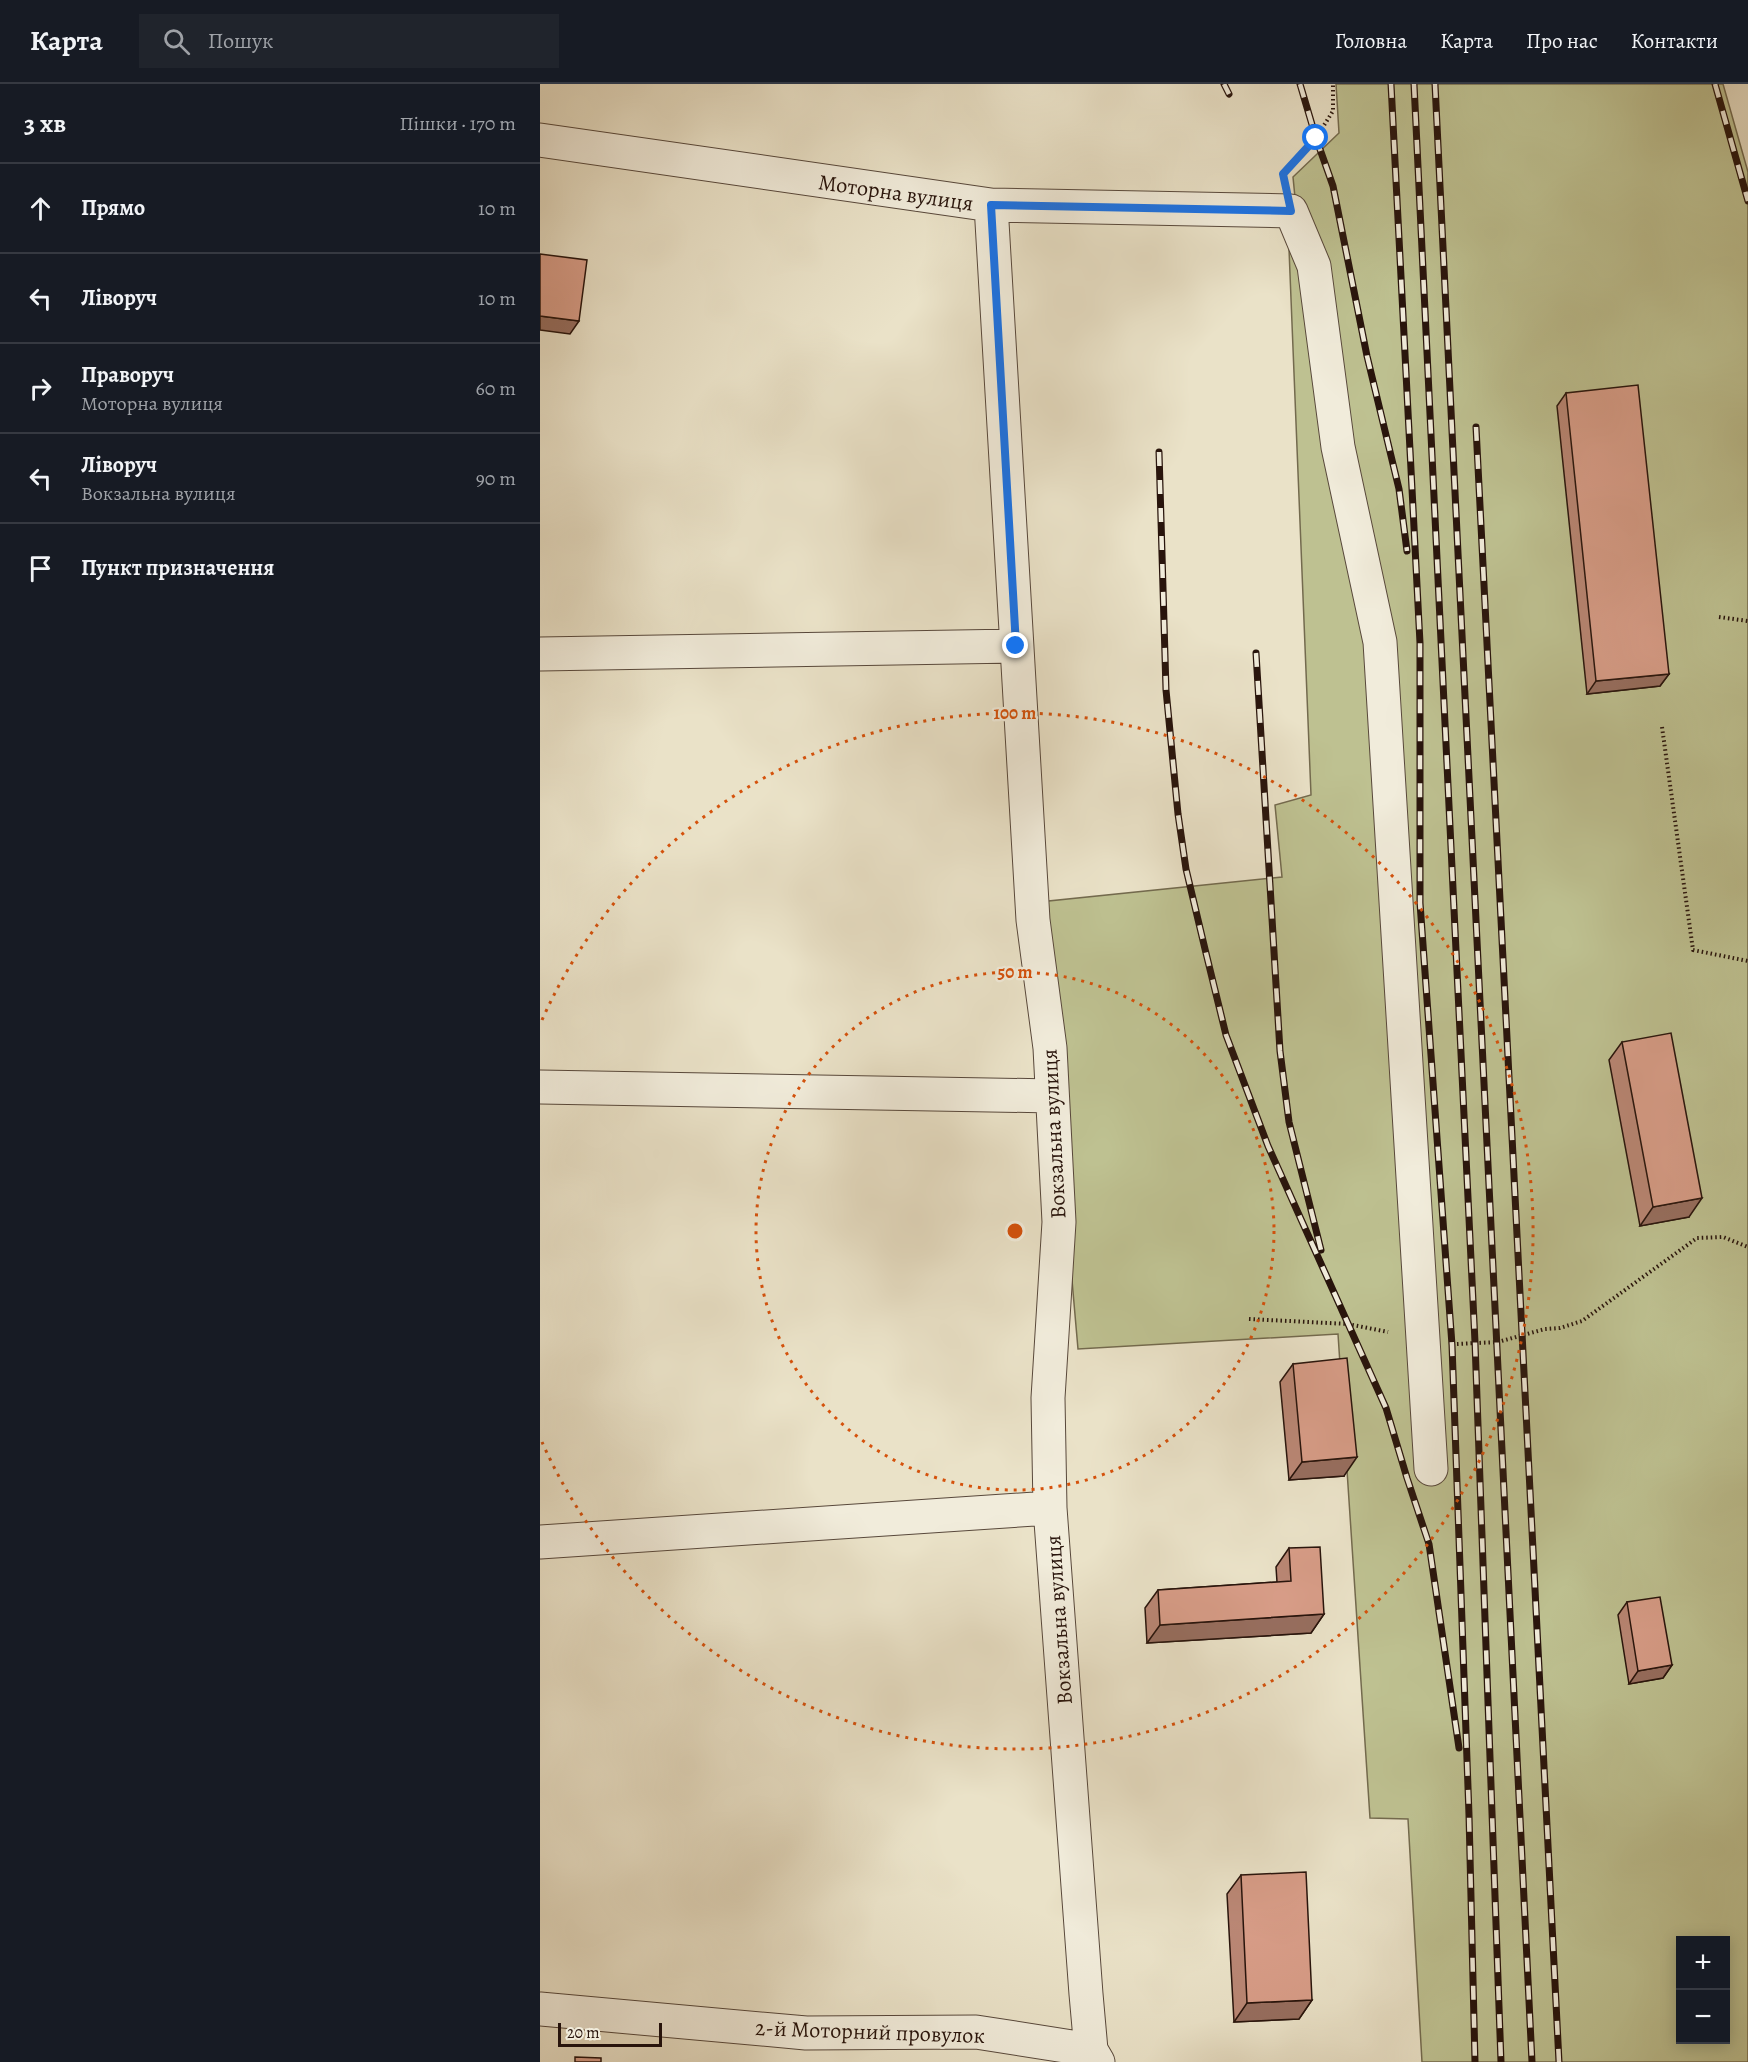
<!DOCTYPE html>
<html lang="uk">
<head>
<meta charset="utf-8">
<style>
  body { margin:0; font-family:Alegreya,serif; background:#20242c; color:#f1f3f6 }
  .controls { position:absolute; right:18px; bottom:18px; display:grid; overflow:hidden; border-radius:0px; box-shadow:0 3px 15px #0003 }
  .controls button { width:54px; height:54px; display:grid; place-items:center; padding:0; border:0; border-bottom:2px solid #363941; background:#171b24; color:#f1f3f6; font:30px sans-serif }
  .scale { position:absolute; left:18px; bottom:15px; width:104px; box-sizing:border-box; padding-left:6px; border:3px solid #28140c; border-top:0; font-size:16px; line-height:21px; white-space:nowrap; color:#28140c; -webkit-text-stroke:4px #f1ecdb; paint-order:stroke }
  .stop { position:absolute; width:18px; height:18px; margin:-14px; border:4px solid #1a73e8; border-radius:50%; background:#fff }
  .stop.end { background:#1a73e8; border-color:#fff; box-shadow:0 2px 6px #0008 }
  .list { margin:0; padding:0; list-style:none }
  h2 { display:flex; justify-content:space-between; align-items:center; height:78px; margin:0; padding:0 24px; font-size:26px }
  h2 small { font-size:20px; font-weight:400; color:#9ea1a6 }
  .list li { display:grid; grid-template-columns:39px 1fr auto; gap:18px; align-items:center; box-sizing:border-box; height:90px; padding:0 24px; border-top:2px solid #363941 }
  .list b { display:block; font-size:22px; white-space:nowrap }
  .list p { margin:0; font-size:20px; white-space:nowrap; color:#9ea1a6 }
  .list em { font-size:20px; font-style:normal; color:#9ea1a6 }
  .icon { flex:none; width:33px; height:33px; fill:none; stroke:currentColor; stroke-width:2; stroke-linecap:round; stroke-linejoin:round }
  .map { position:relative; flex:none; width:1208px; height:1978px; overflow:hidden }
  header { display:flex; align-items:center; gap:36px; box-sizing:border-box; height:84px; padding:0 30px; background:#171b24; border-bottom:2px solid #363941 }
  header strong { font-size:28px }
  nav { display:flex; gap:33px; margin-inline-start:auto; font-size:21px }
  .search { width:420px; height:54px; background:#20242c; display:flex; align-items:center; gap:15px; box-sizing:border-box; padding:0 21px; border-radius:0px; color:#9ea1a6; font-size:22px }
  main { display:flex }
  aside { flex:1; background:#171b24 }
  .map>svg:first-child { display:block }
  .green { fill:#bec191; stroke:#736a4e; stroke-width:1.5; fill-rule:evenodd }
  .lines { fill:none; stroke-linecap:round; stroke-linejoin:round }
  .minor-casing { stroke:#58483b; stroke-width:35 }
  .path { stroke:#28140c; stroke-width:4; stroke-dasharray:1.5 3; stroke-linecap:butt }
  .minor { stroke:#f1ecdb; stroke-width:33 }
  .rail-casing { stroke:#28140c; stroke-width:7 }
  .rail { stroke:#f1ecdb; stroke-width:4.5; stroke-dasharray:14; stroke-linecap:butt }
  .wall { fill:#ba8775; stroke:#28140c; stroke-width:1.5 }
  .shaded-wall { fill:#976e5f; stroke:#28140c; stroke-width:1.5 }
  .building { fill:#d89d88; stroke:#28140c; stroke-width:1.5 }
  .route { stroke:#1a73e8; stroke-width:8 }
  .ring { fill:none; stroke:#d5520c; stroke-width:3; stroke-dasharray:3 6 }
  .labels { text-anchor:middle; stroke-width:4.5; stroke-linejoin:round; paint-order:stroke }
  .street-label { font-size:22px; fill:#28140c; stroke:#f1ecdb }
  .centre { fill:#d5520c; stroke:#f1ecdb; stroke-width:3 }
  .ring-label { font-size:18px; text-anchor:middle; font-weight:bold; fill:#d5520c; stroke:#f1ecdb; stroke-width:4.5; stroke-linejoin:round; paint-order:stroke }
</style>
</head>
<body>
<header>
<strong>Карта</strong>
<div class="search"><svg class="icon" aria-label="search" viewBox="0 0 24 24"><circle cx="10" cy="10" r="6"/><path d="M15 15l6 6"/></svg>Пошук</div>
<nav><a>Головна</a><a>Карта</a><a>Про нас</a><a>Контакти</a></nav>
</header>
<main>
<aside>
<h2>3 хв<small>Пішки · 170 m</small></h2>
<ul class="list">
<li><svg class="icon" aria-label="ahead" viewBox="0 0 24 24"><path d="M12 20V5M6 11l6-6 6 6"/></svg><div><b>Прямо</b></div><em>10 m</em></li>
<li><svg class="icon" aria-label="left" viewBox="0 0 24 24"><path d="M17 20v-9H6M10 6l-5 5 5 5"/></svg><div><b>Ліворуч</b></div><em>10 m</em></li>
<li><svg class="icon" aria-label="right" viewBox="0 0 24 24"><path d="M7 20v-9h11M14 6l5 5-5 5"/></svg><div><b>Праворуч</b><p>Моторна вулиця</p></div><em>60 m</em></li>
<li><svg class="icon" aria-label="left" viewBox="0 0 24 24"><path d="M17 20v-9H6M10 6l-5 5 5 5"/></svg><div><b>Ліворуч</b><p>Вокзальна вулиця</p></div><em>90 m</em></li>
<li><svg class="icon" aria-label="arrive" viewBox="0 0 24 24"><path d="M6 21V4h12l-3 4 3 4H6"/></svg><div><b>Пункт призначення</b></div></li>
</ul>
</aside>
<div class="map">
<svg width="1208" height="1978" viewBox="0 0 1208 1978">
  <rect width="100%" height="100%" fill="#eae2c8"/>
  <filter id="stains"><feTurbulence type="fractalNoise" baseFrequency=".00333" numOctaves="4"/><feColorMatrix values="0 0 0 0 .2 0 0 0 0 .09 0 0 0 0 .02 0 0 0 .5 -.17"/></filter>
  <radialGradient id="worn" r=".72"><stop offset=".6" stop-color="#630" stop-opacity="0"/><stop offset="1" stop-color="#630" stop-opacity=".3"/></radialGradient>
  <path class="green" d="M796,0H1183L1208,88V1978H882L868,1735L830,1734L798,1250L538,1265L499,818L742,793L735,721L771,711L749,165L759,154L753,93L799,49ZM1140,1856H1186V1956H1140Z"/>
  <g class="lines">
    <g class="minor-casing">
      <path id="minor" d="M0,56L451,121L751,127L774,182L798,363L840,558L891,1385
        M451,121L493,836L510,964L519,1138L508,1314L510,1424L546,1910L551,1966L558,1978
        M0,570L476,562
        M0,1003L512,1012
        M0,1458L510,1424
        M0,1925L266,1949L436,1948L551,1966"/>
    </g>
    <path class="path" d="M744,93L743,90L776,54L793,27V0
      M1179,533L1208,537
      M1122,643L1153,866L1208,877
      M709,1235L808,1240L848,1248
      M917,1260L958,1258L1005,1245L1020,1244L1042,1237L1157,1154L1183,1153L1208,1163"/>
    <use href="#minor" class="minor"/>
    <g class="rail-casing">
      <path id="rail" d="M684,0L689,10
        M760,0L776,54L793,102L827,272L859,405L867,467
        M851,0L880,559V819L912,1261L929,1731L935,1978
        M874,0L935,1258L961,1978
        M895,0L992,1978
        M1175,0L1208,117
        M936,343L1019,1978
        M619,368L626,606L638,730L646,785L665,865L686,951L728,1062L846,1324L867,1394L889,1460L919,1664
        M716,569L740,967L749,1038L781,1166"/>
    </g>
    <use href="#rail" class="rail"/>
  </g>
  <path class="wall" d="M1026,309L1129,590L1120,602L1047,610L1017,322Z
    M1082,958L1149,1133L1100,1142L1069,976Z
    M753,1280L804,1392L749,1396L740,1298Z
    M749,1464L784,1530L771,1549L607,1559L605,1524L618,1506L737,1498L736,1483Z
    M1087,1518L1132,1581L1123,1594L1089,1600L1078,1531Z
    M701,1791L772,1916L759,1935L694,1938L687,1810Z"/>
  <path class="shaded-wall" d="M0,232L39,237L30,250L0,246Z
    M1129,590L1120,602L1047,610L1056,597Z
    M1162,1114L1149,1133L1100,1142L1113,1123Z
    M817,1373L804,1392L749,1396L762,1378Z
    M784,1530L771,1549L607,1559L620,1541Z
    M1132,1581L1123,1594L1089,1600L1098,1587Z
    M772,1916L759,1935L694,1938L707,1919Z"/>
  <path class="building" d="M0,170L47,176L39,237L0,232Z
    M1098,301L1129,590L1056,597L1026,309Z
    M1131,949L1162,1114L1113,1123L1082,958Z
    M807,1274L817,1373L762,1378L753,1280Z
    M780,1463L784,1530L620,1541L618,1506L751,1497L749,1464Z
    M1120,1513L1132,1581L1098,1587L1087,1518Z
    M766,1788L772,1916L707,1919L701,1791Z
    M35,1973L61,1974V1978H35Z"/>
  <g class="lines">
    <path class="route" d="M476,562L451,121L751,127L743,90L776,54"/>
  </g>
  <g class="ring">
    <circle cx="475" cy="1147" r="259"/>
    <path d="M2 936A518 518 0 1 1 2 1358"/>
  </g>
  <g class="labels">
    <g class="street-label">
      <text transform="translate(356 108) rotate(8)" y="8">Моторна вулиця</text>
      <text transform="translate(513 1050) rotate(-93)" y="8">Вокзальна вулиця</text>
      <text transform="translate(518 1536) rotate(-94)" y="8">Вокзальна вулиця</text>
      <text transform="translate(330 1947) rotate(2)" y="8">2-й Моторний провулок</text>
    </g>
  </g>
  <circle cx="475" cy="1147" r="9" class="centre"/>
  <g class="ring-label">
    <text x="475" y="635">100 m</text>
    <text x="475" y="894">50 m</text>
  </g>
  <rect width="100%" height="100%" filter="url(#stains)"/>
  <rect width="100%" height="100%" fill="url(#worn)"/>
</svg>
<div class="controls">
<button>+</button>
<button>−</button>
</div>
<div class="scale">20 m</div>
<div class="stop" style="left:776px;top:54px"></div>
<div class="stop end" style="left:476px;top:562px"></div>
</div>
</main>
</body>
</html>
